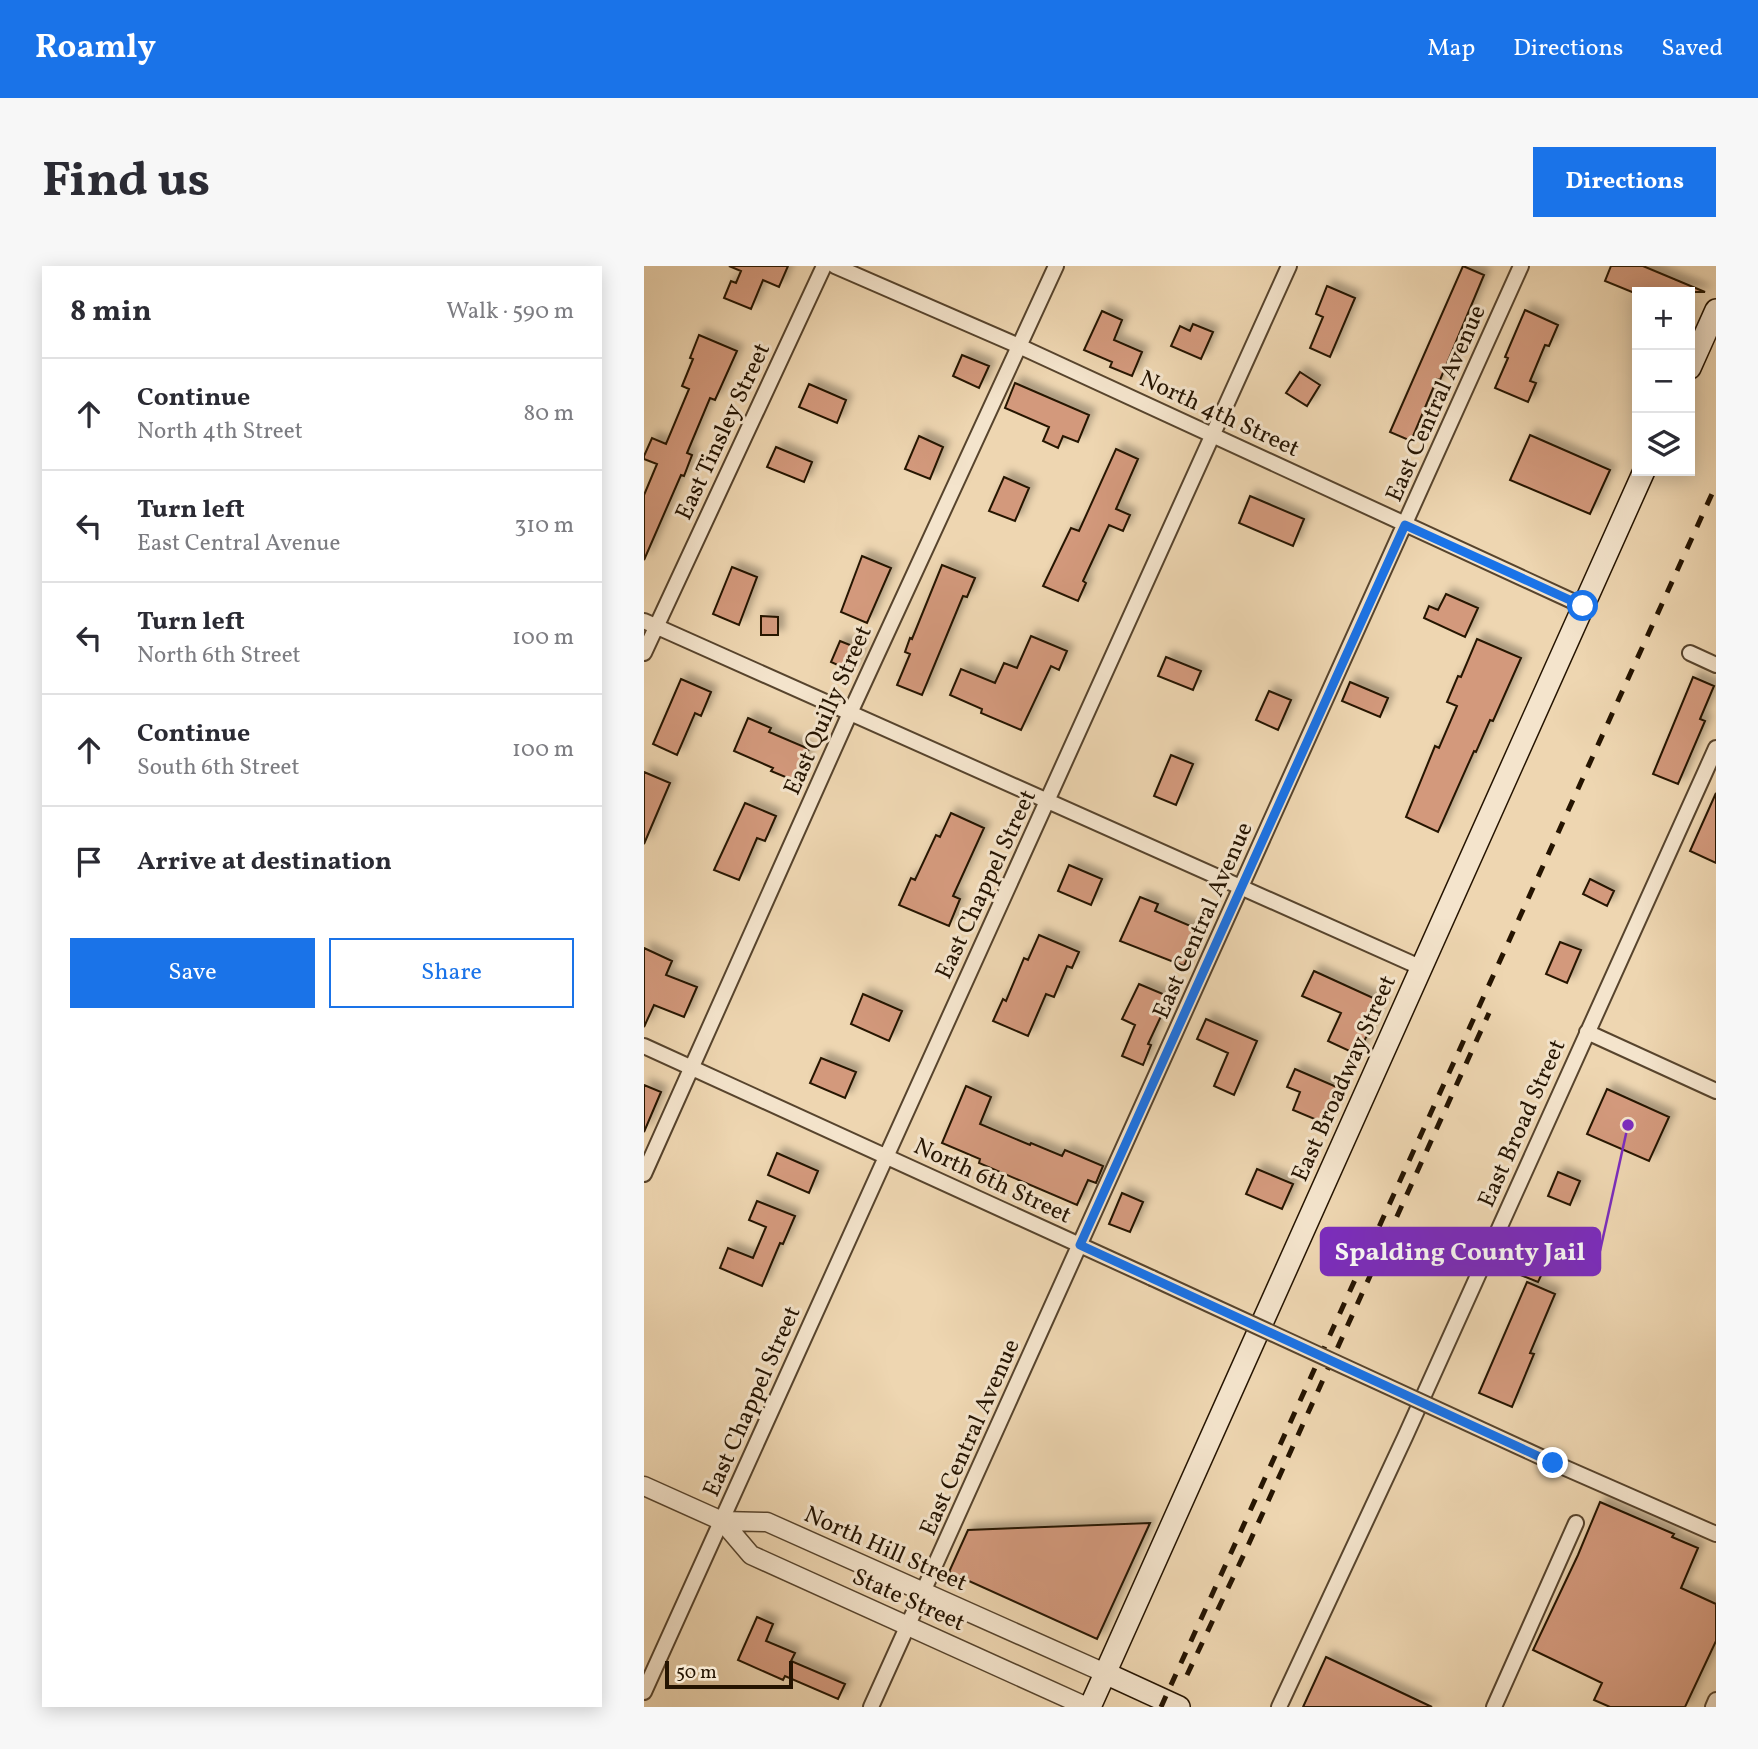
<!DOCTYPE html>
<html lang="en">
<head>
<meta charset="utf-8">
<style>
  body { margin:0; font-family:Vollkorn,serif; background:#f7f7f7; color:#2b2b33 }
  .controls { position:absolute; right:21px; top:21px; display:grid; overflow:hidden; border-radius:0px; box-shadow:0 4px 18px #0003 }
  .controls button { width:63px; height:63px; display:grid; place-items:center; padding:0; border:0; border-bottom:2px solid #e1e1e2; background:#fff; color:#2b2b33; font:35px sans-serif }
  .scale { position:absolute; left:21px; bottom:18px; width:128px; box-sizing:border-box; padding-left:7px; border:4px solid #251401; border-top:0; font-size:19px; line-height:24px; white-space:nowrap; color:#251401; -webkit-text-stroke:5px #f4e4cc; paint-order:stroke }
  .stop { position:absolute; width:21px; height:21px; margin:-16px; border:5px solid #1a73e8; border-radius:50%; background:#fff }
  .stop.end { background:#1a73e8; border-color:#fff; box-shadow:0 2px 7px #0008 }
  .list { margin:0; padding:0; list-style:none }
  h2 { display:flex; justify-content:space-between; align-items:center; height:91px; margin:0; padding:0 28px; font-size:30px }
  h2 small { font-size:23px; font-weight:400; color:#7c7c81 }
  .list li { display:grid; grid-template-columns:46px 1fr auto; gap:21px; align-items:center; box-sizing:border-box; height:112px; padding:0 28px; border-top:2px solid #e1e1e2 }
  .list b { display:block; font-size:26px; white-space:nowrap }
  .list p { margin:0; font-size:23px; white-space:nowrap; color:#7c7c81 }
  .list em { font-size:23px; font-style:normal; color:#7c7c81 }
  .actions { display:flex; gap:14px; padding:21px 28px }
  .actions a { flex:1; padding:16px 0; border:2px solid #1a73e8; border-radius:0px; text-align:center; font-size:24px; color:#1a73e8 }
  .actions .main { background:#1a73e8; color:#fff }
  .icon { flex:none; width:38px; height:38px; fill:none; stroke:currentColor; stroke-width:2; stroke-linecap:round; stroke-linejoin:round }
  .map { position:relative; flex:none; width:1072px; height:1441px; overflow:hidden; border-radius:0px }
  header { display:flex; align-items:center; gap:42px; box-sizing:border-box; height:98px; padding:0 35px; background:#1a73e8; color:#fff }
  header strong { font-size:33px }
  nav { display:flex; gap:38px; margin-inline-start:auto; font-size:24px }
  .intro { display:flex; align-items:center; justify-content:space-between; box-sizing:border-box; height:168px; padding:0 42px }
  h1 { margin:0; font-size:49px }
  .button { padding:18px 32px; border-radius:0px; background:#1a73e8; color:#fff; font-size:24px; font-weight:700 }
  main { display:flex; gap:42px; padding:0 42px }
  aside { flex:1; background:#fff; border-radius:0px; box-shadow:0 4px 18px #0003 }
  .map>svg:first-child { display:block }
  .building { fill:#d3997b; stroke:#251401; stroke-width:2; filter:url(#shadow) }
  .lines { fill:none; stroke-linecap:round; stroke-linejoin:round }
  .minor-casing { stroke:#57442d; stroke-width:18 }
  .tertiary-casing { stroke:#57442d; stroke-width:21 }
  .secondary-casing { stroke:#251401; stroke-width:24 }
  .minor { stroke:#f4e4cc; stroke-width:14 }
  .tertiary { stroke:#f4e4cc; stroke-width:18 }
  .secondary { stroke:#f4e4cc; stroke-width:21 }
  .rail { stroke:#251401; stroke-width:5; stroke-dasharray:12 12; stroke-linecap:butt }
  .minor-bridge-casing { stroke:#57442d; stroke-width:18; stroke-linecap:butt }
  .minor-bridge { stroke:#f4e4cc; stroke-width:14 }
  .route { stroke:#1a73e8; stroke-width:9 }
  .labels { text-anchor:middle; stroke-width:6; stroke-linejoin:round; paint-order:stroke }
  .street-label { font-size:24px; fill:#251401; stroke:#f4e4cc }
  .leader { fill:none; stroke:#7b2cbf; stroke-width:2.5 }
  .callout-dot { fill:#7b2cbf; stroke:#f4e4cc; stroke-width:2.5 }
  .callout { fill:#7b2cbf; stroke:#7b2cbf; stroke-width:2.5 }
  .callout-label { font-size:26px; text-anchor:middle; font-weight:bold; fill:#fff }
</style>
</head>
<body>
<header>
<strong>Roamly</strong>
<nav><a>Map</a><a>Directions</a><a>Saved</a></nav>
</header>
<div class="intro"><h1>Find us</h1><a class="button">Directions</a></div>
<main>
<aside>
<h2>8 min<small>Walk · 590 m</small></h2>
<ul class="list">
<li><svg class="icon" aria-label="ahead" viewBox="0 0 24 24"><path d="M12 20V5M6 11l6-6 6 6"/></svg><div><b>Continue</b><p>North 4th Street</p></div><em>80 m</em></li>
<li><svg class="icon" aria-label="left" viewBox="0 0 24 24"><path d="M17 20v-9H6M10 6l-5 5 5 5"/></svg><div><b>Turn left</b><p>East Central Avenue</p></div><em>310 m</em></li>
<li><svg class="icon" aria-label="left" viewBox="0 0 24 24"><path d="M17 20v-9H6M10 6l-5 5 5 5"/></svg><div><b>Turn left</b><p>North 6th Street</p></div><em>100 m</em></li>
<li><svg class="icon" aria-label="ahead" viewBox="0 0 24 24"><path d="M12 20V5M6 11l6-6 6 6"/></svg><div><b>Continue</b><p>South 6th Street</p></div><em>100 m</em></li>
<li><svg class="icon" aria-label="arrive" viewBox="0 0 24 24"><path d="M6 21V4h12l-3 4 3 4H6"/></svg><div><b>Arrive at destination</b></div></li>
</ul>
<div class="actions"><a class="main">Save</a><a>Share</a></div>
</aside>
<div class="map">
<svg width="1072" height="1441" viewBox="0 0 1072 1441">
  <defs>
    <filter id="shadow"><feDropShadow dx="6" dy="-6" stdDeviation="3.5" flood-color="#0004"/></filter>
  </defs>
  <rect width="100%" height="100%" fill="#eed6b1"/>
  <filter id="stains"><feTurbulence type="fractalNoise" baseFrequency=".00286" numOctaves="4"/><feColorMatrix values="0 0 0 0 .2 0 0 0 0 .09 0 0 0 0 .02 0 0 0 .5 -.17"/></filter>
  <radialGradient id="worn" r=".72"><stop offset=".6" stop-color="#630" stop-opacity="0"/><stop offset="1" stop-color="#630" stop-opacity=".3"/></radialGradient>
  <path class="building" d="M85,0H144L135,21L119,14L107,43L80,32L87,15L92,17L97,5Z
    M819,0L840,9L796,114L793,113L767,175L746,166Z
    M967,0H999L1061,26H988L961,15Z
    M683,20L711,32L686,91L666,82L679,51L672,48Z
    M881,44L914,59L905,80L901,79L886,115L892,117L884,136L851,122L864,92L861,91Z
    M458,45L478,54L470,74L498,86L488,110L466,101L468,96L440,84Z
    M549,58L569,66L557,93L527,80L536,60L546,65Z
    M55,69L93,85L71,134L66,132L43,187L48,189L40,210L37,209L0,294V229L13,198L0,193V190L8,172L22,178L45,123L38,120L49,93L46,92Z
    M318,89L345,100L335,122L309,110Z
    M656,106L676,119L663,140L642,127Z
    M371,117L445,149L434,176L419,170L414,182L399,175L405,161L361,142Z
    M165,118L202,134L193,157L155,141Z
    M886,169L966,204L946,248L866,214Z
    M275,170L299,181L286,213L261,203Z
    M132,181L168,196L160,216L123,201Z
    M472,183L494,193L472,243L486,249L479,265L465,259L439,315L442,317L434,335L399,320L427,262L435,265Z
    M360,211L385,222L371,255L345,245Z
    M606,230L660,253L649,280L595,257Z
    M218,290L247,302L223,357L197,346Z
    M298,299L331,312L323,331L319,330L278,429L253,419L266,388L261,386L266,372L268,373Z
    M88,301L113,311L95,359L69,348Z
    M802,328L834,342L821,371L780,352L785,340L794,344Z
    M117,350L134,351V369H117Z
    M387,370L423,385L415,404L407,400L377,464L337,447L338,443L306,429L317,403L351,417L360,397L373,402Z
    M833,373L877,392L849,455L846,454L832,486L830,485L794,566L762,551L791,480L795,482L813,440L803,436L814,410L817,411Z
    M196,375L216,383L207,405L187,396Z
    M522,391L557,405L549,424L514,410Z
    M1049,411L1070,420L1056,453L1061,455L1034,518L1009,508Z
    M37,413L67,426L57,450L51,447L33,489L9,478Z
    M706,416L744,432L736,451L698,435Z
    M625,425L647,434L634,464L612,454Z
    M104,452L127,462L125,466L165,483L151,515L127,505L129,502L90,485Z
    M527,489L549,498L532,539L510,530Z
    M0,506L26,517L0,578Z
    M1072,527V597L1046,585Z
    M101,537L132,550L121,575L113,572L95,614L70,604Z
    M307,547L340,562L309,630L316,633L305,660L255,639L267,612L271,614L292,569L296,571Z
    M425,599L458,613L447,639L414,625Z
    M946,613L970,625L963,640L939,628Z
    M496,631L514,638L511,645L556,664L540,700L476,675Z
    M395,669L435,686L428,702L423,700L410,731L402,728L384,770L349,755L359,733L362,735L380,692L384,694Z
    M916,676L937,684L923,717L902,708Z
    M0,682L28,695L22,709L53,721L40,751L10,739L0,761Z
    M670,705L738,736L714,789L684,775L697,747L658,730Z
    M495,718L526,731L504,778L507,779L499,799L478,790L491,759L478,753Z
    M219,728L258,745L245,775L207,758Z
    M562,753L613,775L590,829L570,820L584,787L553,773Z
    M177,792L212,806L201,832L166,817Z
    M651,803L695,822L680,857L649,844L656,826L643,821Z
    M0,819L17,826L0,866Z
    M322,820L347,831L336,858L386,879L387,877L418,890L421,884L459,900L452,917L444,914L433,939L335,897L336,893L298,877Z
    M963,823L1025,851L1005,895L943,868Z
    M133,887L174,905L165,927L124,909Z
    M613,903L649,918L638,943L602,928Z
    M914,906L936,915L926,939L904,930Z
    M478,927L499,936L486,966L465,958Z
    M113,935L151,950L139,978L136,977L118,1020L76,1002L84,982L109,992L122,961L105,954Z
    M872,986L902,999L894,1016L864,1004Z
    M883,1016L911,1028L886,1087L890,1088L868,1141L835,1127Z
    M956,1236L1030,1268L1028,1271L1054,1282L1037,1322L1072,1338V1375L1041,1441H966L950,1434L958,1417L889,1384L934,1289Z
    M506,1257L453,1373L305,1306L324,1264Z
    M113,1351L129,1358L122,1375L151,1387L147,1395L201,1418L194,1433L141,1410L139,1414L94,1394Z
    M682,1391L788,1441H659Z"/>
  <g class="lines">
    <g class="minor-casing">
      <path id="minor" d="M191,0L375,80L939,340
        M0,355L778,702
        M0,387L180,0
        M1046,387L1072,399
        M943,766L1072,825
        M0,780L508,1012
        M0,908L206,447L412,0
        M910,1197L1072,1268
        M0,1426L645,0
        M227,1441L877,0
        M635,1441L761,1171L1072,482
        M850,1441L932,1257
        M1069,1441L1072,1434"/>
    </g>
    <g class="tertiary-casing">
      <path id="tertiary" d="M0,1220L78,1255L123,1256L461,1407
        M78,1255L107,1289L443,1441"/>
    </g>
    <g class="secondary-casing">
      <path id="secondary" d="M1046,102L1072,44
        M461,1407L535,1441
        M446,1441L1000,205"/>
    </g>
    <use href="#minor" class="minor"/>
    <use href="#tertiary" class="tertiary"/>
    <use href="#secondary" class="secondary"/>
    <path class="rail" d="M543,1409L602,1284L845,747
      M517,1441L1072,219"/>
    <g class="minor-bridge-casing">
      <path id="minor-bridge" d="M508,1012L910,1197"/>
    </g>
    <use href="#minor-bridge" class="minor-bridge"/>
  </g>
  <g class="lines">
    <path class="route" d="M909,1197L436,979L761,259L939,340"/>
  </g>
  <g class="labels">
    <g class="street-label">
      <text transform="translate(791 137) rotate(-66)" y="8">East Central Avenue</text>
      <text transform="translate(576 147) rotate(25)" y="8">North 4th Street</text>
      <text transform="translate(78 165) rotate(-65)" y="8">East Tinsley Street</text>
      <text transform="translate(183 444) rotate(-66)" y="8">East Quilly Street</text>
      <text transform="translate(341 618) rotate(-65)" y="8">East Chappel Street</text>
      <text transform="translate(558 654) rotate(-66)" y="8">East Central Avenue</text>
      <text transform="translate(699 812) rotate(-66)" y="8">East Broadway Street</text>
      <text transform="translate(877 857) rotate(-66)" y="8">East Broad Street</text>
      <text transform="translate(349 914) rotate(25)" y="8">North 6th Street</text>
      <text transform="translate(107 1135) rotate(-66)" y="8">East Chappel Street</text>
      <text transform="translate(325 1171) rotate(-66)" y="8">East Central Avenue</text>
      <text transform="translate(242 1282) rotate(24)" y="8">North Hill Street</text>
      <text transform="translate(265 1333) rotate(24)" y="8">State Street</text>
    </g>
  </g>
  <path class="leader" d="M984 859L956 985"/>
  <circle class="callout-dot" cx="984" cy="859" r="7"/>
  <rect class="callout" x="677" y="962" width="279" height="47" rx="7"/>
  <g class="callout-label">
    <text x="816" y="994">Spalding County Jail</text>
  </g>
  <rect width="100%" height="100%" filter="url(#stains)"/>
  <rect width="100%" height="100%" fill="url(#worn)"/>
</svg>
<div class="controls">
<button>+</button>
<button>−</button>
<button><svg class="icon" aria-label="layers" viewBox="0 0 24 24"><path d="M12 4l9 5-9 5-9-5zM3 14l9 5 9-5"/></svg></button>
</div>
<div class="scale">50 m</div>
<div class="stop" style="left:939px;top:340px"></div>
<div class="stop end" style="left:909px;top:1197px"></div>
</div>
</main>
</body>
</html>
